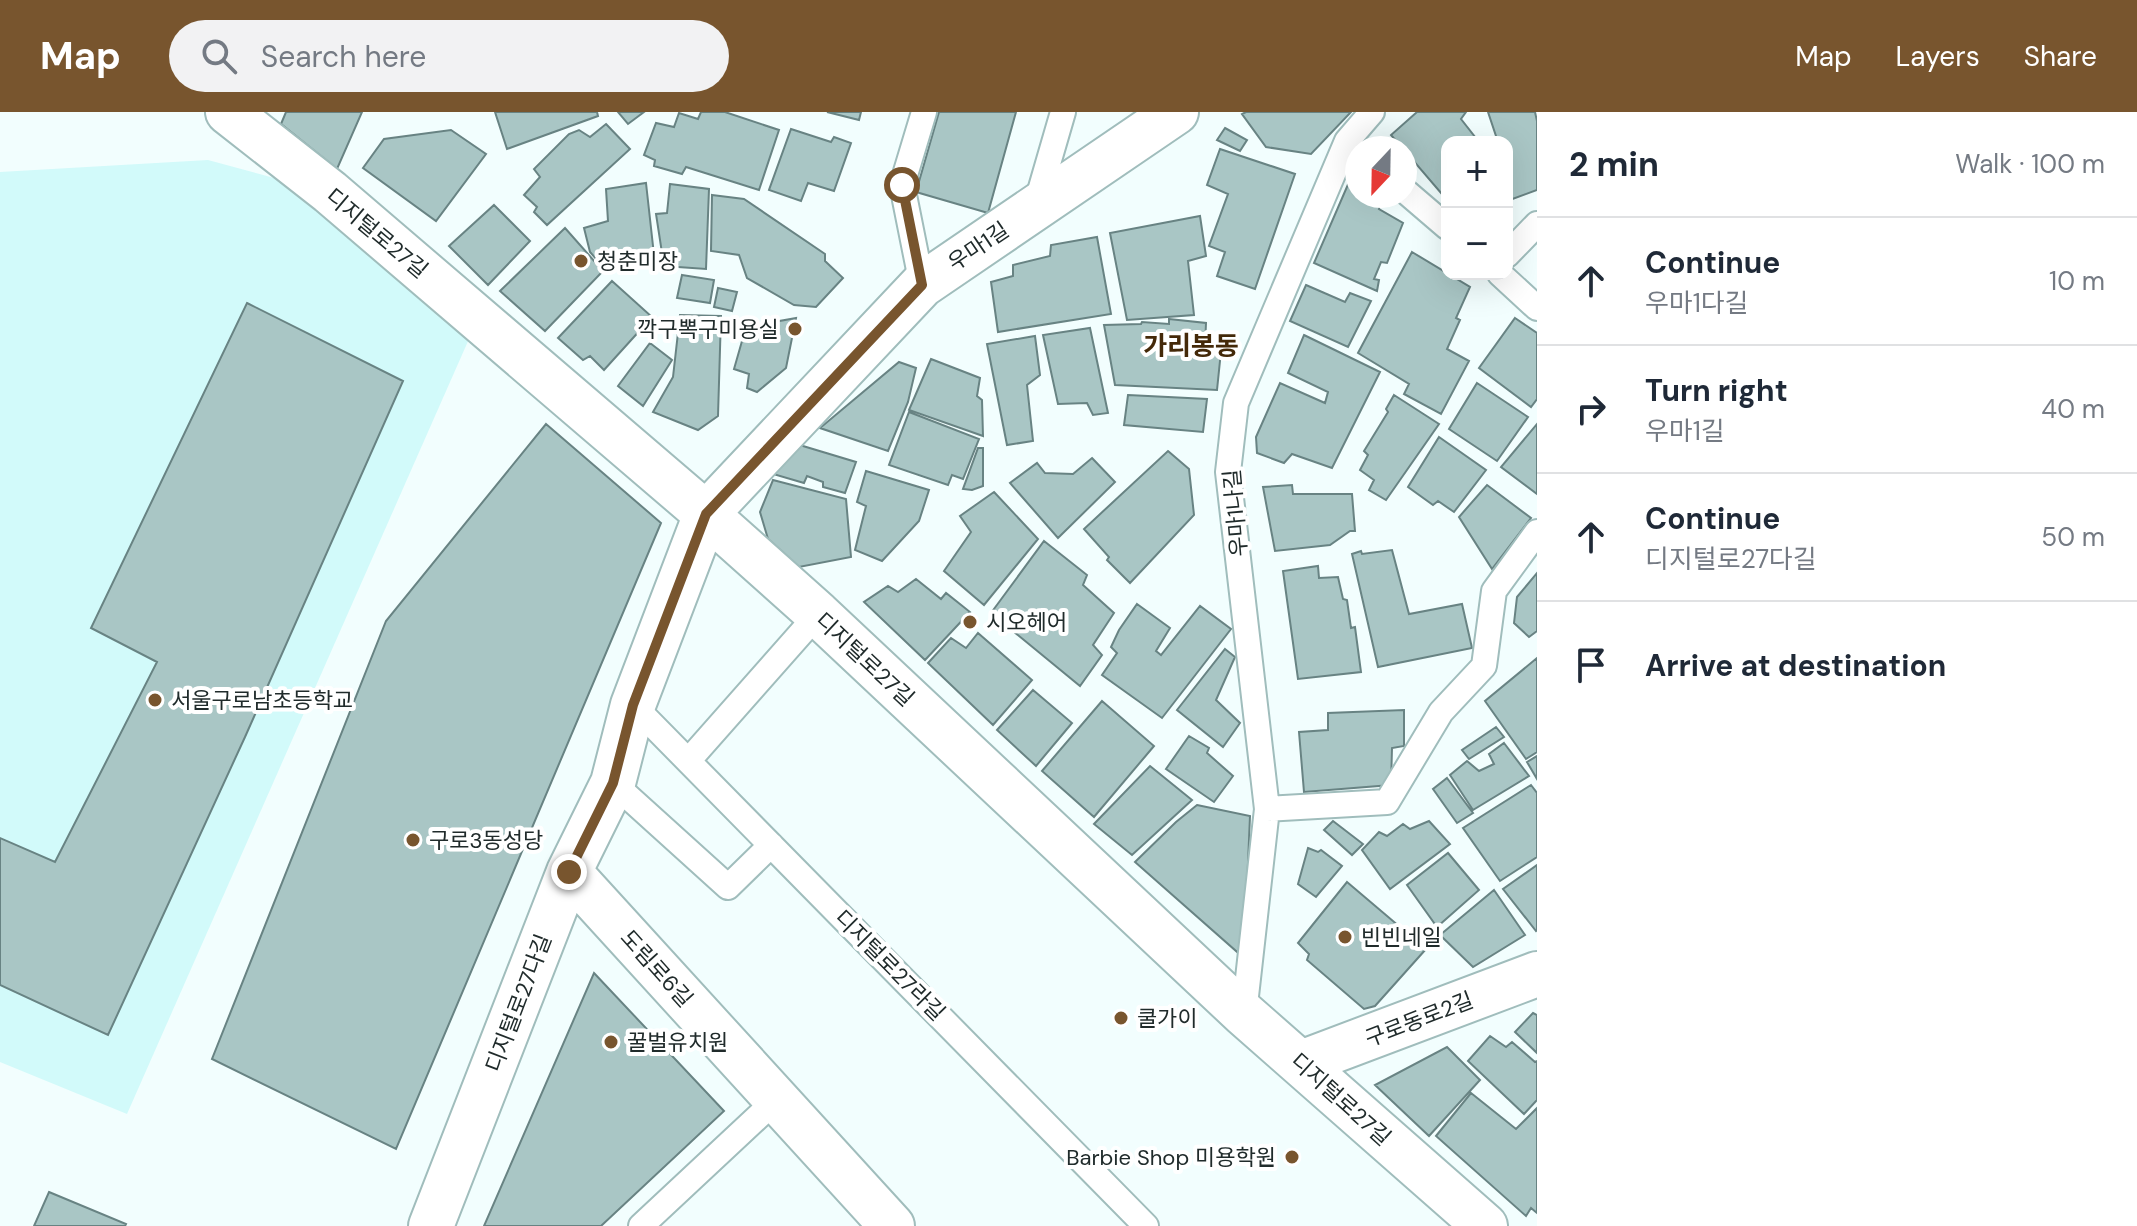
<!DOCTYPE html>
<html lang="en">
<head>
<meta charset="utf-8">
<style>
  body { margin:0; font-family:"DM Sans","Noto Sans KR",sans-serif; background:#f2f2f3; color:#1f2937 }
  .controls { position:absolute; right:24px; top:24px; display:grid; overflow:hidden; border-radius:16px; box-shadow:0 8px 32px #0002 }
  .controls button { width:72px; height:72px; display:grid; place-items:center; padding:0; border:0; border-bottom:2px solid #e0e1e3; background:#fff; color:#1f2937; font:40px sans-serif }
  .compass { position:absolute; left:1345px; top:24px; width:72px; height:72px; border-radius:50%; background:#fff; box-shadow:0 8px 32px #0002; rotate:202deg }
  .stop { position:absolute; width:24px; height:24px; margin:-18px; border:6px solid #78552e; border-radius:50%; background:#fff }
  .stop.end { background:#78552e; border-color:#fff; box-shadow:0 2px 8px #0008 }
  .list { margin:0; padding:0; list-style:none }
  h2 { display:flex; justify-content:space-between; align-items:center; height:104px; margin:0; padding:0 32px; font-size:34px }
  h2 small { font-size:26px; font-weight:400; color:#747a83 }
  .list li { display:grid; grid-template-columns:52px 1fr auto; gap:24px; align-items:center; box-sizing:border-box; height:128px; padding:0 32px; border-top:2px solid #e0e1e3 }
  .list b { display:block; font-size:30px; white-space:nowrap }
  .list p { margin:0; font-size:26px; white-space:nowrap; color:#747a83 }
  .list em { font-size:26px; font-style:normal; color:#747a83 }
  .icon { flex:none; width:44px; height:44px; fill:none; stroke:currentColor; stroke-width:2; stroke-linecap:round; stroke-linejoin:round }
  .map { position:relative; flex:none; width:1537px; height:1114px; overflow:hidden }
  header { display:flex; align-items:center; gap:48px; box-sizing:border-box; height:112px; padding:0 40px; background:#78552e; color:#fff }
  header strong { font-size:38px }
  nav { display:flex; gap:44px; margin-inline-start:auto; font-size:28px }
  .search { width:560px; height:72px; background:#f2f2f3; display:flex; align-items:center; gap:20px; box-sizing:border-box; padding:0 28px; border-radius:44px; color:#747a83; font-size:30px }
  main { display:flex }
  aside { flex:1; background:#fff }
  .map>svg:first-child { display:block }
  .built { fill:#d2fafa }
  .building { fill:#a9c6c5; stroke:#688383; stroke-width:2 }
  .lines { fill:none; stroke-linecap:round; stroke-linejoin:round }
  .service-casing { stroke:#a0bdbc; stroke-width:28 }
  .minor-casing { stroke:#a0bdbc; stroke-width:48 }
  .service { stroke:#fff; stroke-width:24 }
  .minor { stroke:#fff; stroke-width:44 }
  .route { stroke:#78552e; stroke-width:10 }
  .poi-dot { fill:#78552e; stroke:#fff; stroke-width:3 }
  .labels { text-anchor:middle; stroke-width:8; stroke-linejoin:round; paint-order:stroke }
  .street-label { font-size:22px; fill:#202b2b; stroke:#fff }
  .poi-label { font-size:22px; fill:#202b2b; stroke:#fff; text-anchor:start }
  .quarter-label { font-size:26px; font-weight:bold; fill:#442909; stroke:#fff }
</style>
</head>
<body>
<header>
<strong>Map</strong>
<div class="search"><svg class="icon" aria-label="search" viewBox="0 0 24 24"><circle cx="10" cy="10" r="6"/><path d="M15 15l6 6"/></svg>Search here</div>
<nav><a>Map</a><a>Layers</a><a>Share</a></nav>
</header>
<main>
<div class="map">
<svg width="1537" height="1114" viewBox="0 0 1537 1114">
  <rect width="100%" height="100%" fill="#f2fefe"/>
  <path class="built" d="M208,48L296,72L469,227L127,1002L0,950V60Z"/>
  <path class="building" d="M286,0H362L337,57L281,12Z
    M495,0H597L598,4L507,37Z
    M618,0H644L628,12Z
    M701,0H725L779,18L759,78L686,55L682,62L654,54L655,48L644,43L656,11L674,15L679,1L698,7Z
    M827,0H861L859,8Z
    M939,0H1016L988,101L916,80Z
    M1246,0H1351L1311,42L1266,35L1242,2Z
    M1417,0H1466L1461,7L1479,30H1447V88L1405,39V36H1402L1391,23Z
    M1488,0H1535L1537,9V78L1507,89V30H1498Z
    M606,12L630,37L547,113L534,100L537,95L524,83L540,65L534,57L569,22L579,18L590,25Z
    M1225,16L1247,28L1240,39L1217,28Z
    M791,17L831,30L834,25L851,31L834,79L808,71L801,89L769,78Z
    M451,18L486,42L436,109L363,56L384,27Z
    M1220,37L1295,62L1255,177L1217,164L1225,140L1209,134L1228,82L1207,73Z
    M1356,54L1357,84H1384L1379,97L1403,111L1387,151L1381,150L1374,167L1379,168L1377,179L1314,151Z
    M646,71L654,143L615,147L614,152L605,157L590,140L584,116L608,109L606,77Z
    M670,72L709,77L706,157L664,154L656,102L667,101Z
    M712,83L744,87L825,142V149L843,166L816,195L794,193L747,166L739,143L711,139Z
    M494,93L530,129L488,173L449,134Z
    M1200,104L1206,144L1188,149L1194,203L1127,208L1110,121Z
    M565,116L603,159L545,219L500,179Z
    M1097,125L1111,202L998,220L991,170L1013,164V153L1050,144L1051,133Z
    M1412,140L1470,175L1456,206L1460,208L1447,237L1469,249L1441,302L1404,282L1409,272L1358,241Z
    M682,163L714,168L710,191L677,186Z
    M612,169L652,205L604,258L590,244L583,248L558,226Z
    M1306,173L1345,190L1350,181L1371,189L1348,235L1290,209Z
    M718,176L737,180L732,199L714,195Z
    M247,191L403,269L245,625L108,923L0,873V726L55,750L157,550L91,516Z
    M680,203L721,204L718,304L698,318L653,300L673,265Z
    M796,206L786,256L757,280L747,276L749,262L734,257L746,215Z
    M1515,206L1537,221V287L1531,295L1479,256Z
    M1169,207L1206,211L1205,235L1221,239L1217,278L1115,273L1104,213L1141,212L1142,210L1169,212Z
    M1090,216L1108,301L1093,303L1087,291L1058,292L1043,223Z
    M1304,223L1380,260L1332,356L1292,342L1284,351L1257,341L1256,325L1280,271L1325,291L1328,280L1288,261Z
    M1035,224L1040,263L1027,273L1033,329L1007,333L987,232Z
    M650,231L672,248L643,294L618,274Z
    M931,247L980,266L977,284L982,288L983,324L909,298Z
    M899,250L916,256L908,290L888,339L820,316Z
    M1477,271L1528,305L1497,349L1449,317Z
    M1128,283L1207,287L1203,320L1124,313Z
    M1394,283L1439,312L1386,388L1369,378L1374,368L1360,358L1368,343L1364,339L1388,300L1386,297Z
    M909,300L979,327L963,367L952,363L948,373L889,353Z
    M546,312L661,411L396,1037L212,947L386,509Z
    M1537,312V382L1501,355Z
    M1439,325L1486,358L1454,400L1438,389L1433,393L1408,375Z
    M793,331L856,350L845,381L823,375V370L807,364L804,371L773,362Z
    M978,336H983V374L972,378L963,377Z
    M1168,339L1189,357L1194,403L1130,471L1107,448L1109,445L1084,417Z
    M1092,346L1115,370L1058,426L1010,371L1037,351L1045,361L1073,362Z
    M866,359L929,378L919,409L882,449L855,438L866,394L857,390Z
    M773,368L846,387L851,445L799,455L768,427L760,400Z
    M1292,373L1293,382H1352L1355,419H1350L1330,433L1275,439L1263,375Z
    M1487,373L1531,406L1492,457L1459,405Z
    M994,380L1038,427L984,493L944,459L971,420L960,404Z
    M1044,429L1087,463L1083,473L1114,501L1093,533L1102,543L1080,574L991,501Z
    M1392,438L1409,502L1462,492L1472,536L1378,555L1352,442L1361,439L1362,442Z
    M1318,454L1319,466L1338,465L1343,487L1347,488L1351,516L1355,515L1361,560L1298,567L1283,459Z
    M1537,461V519L1529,525L1514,511L1517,485Z
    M916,467L941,487L946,481L970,500L925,548L864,490L888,474L898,480Z
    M1137,492L1170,516L1156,539L1161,543L1200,494L1231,517L1162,606L1102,563L1117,541L1111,535L1119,518Z
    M978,521L1032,568L993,613L928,551L951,526L966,536Z
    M1225,537L1235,545L1216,588L1240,611L1223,635L1177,598Z
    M1537,546V640L1526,647L1485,589Z
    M1033,578L1072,611L1036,654L997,618Z
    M1102,589L1154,634L1094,705L1042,659Z
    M1404,598V634L1392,636L1391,673L1304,680L1299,620L1328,618V601Z
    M1496,615L1504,625L1469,647L1462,638Z
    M1189,624L1209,636L1207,641L1233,664L1214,690L1166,657Z
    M1504,631L1529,664L1473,698L1450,663L1467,649L1479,659L1494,652L1489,642Z
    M1537,644V667L1527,650Z
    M1150,654L1192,688L1132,743L1094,712Z
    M1447,666L1473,701L1457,711L1433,677Z
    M1531,673L1537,681V745L1500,769L1463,716Z
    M1197,693L1250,704L1244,846L1135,750L1176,710Z
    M1333,709L1363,732L1352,743L1324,718Z
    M1429,709L1450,732L1390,777L1362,738L1379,720L1387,724L1403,712L1410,717Z
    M1308,736L1318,740L1321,738L1342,754L1316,785L1298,772Z
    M1448,741L1479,778L1437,815L1407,773Z
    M1537,753V818L1536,819L1503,777Z
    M1347,770L1426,837L1375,894L1364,897L1307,848L1309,842L1298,831Z
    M1494,778L1525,823L1473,855L1440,823Z
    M594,861L724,999L601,1114H484Z
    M1533,901L1537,903V941L1515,920Z
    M1490,924L1506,935L1512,930L1535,950L1537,949V988L1524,1002L1468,949Z
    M1447,935L1480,968L1429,1024L1375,973Z
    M1471,981L1516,1017L1537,996V1101L1531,1096L1526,1104L1436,1024Z
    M49,1080L126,1112L125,1114H34Z"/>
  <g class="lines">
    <g class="service-casing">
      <path id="service" d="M1405,79L1447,115
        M1036,93L1063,0
        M1507,143L1537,112
        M1500,162L1537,196
        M922,173L902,73L924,0
        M633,593L1146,1114
        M689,648L818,502
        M613,671L728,775L771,733
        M1267,697L1387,690L1441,600L1484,554L1494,479L1537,420
        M1244,902L1267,697L1228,360L1236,291L1347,29L1372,0
        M641,1114L777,987"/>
    </g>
    <g class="minor-casing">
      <path id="minor" d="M228,0L330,80L706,402L818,502L1244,902L1485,1114
        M569,760L892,1114
        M1301,951L1537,862
        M431,1114L569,760L613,671L633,593L706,402L922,173L1176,0"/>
    </g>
    <use href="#service" class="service"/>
    <use href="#minor" class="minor"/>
  </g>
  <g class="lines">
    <path class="route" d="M569,760L613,671L633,593L706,402L922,173L902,73"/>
  </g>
  <g class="poi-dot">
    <circle cx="581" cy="149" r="8"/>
    <circle cx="795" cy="217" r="8"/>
    <circle cx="970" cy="510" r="8"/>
    <circle cx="155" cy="588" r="8"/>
    <circle cx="413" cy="728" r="8"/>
    <circle cx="1345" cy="825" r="8"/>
    <circle cx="1121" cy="906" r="8"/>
    <circle cx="611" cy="930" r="8"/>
    <circle cx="1292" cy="1045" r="8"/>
  </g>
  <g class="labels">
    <g class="street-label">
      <text transform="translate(377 121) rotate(40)" y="8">디지털로27길</text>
      <text transform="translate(978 134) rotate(-34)" y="8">우마1길</text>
      <text transform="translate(1235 401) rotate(-95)" y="8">우마1나길</text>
      <text transform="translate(865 547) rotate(43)" y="8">디지털로27길</text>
      <text transform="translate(890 853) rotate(45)" y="8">디지털로27라길</text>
      <text transform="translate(657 856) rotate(48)" y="8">도림로6길</text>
      <text transform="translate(518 891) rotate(-69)" y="8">디지털로27다길</text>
      <text transform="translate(1419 907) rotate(-21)" y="8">구로동로2길</text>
      <text transform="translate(1341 987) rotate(42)" y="8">디지털로27길</text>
    </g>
    <g class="poi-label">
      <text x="597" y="157">청춘미장</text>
      <text x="779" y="225" text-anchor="end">깍구뽁구미용실</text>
      <text x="986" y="518">시오헤어</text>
      <text x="171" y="596">서울구로남초등학교</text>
      <text x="429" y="736">구로3동성당</text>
      <text x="1361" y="833">빈빈네일</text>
      <text x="1137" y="914">쿨가이</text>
      <text x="627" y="938">꿀벌유치원</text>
      <text x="1276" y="1053" text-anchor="end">Barbie Shop 미용학원</text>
    </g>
    <g class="quarter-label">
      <text x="1191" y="243">가리봉동</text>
    </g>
  </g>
</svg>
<div class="controls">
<button>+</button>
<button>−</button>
</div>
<svg class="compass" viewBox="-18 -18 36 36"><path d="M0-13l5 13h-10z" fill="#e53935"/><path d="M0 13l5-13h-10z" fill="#747a83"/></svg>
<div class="stop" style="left:902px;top:73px"></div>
<div class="stop end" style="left:569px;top:760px"></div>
</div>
<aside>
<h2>2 min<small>Walk · 100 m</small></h2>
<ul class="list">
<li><svg class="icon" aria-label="ahead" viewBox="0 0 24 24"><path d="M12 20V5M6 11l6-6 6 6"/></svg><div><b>Continue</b><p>우마1다길</p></div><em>10 m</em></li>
<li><svg class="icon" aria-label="right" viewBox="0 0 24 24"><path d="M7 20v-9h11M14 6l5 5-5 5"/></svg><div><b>Turn right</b><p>우마1길</p></div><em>40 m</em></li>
<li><svg class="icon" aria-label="ahead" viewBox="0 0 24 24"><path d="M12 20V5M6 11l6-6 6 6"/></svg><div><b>Continue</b><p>디지털로27다길</p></div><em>50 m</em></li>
<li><svg class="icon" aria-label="arrive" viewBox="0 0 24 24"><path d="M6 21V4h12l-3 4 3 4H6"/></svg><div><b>Arrive at destination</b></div></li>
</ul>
</aside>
</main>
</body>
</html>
